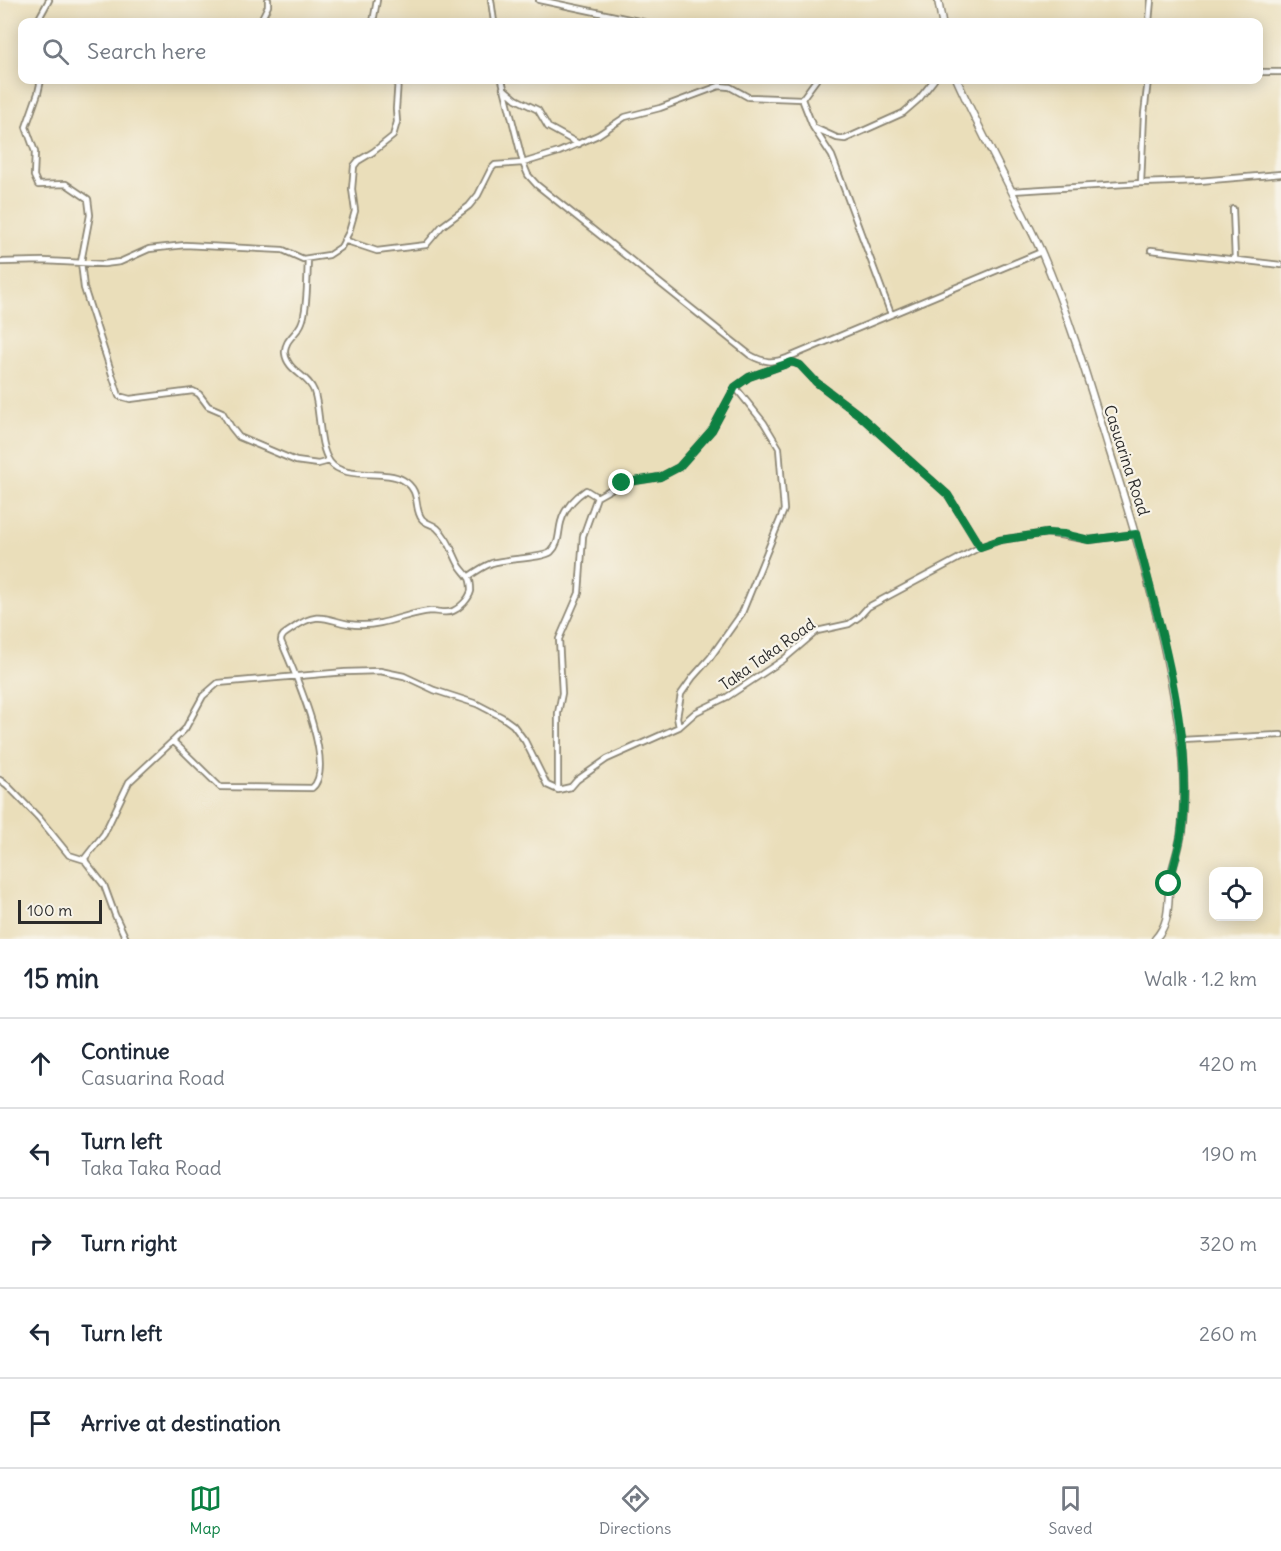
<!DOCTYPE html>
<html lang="en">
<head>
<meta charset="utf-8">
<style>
  body { margin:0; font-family:Delius,sans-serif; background:#f2f2f3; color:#1f2937 }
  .controls { position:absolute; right:18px; bottom:18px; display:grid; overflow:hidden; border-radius:12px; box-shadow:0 3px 15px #0003 }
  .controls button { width:54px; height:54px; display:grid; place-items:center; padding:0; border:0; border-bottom:2px solid #e0e1e3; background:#fff; color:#1f2937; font:30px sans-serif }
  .scale { position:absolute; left:18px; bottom:15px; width:84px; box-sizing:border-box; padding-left:6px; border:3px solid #2b2b2b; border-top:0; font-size:16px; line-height:21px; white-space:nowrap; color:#2b2b2b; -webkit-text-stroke:4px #f7f3e8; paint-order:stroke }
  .stop { position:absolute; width:18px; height:18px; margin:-14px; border:4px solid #0b8043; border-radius:50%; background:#fff }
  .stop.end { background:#0b8043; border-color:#fff; box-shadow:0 2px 6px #0008 }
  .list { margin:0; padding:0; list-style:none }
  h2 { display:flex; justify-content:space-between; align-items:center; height:78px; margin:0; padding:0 24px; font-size:26px }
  h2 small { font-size:20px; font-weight:400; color:#747a83 }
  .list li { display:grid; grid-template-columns:39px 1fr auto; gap:18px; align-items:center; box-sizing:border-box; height:90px; padding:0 24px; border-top:2px solid #e0e1e3 }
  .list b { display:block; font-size:22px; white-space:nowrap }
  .list p { margin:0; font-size:20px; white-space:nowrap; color:#747a83 }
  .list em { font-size:20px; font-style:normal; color:#747a83 }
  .icon { flex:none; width:33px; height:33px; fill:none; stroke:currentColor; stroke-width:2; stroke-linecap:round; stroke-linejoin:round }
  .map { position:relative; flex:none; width:1281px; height:939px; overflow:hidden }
  .search { position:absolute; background:#fff; box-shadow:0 3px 15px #0003; left:18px; right:18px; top:18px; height:66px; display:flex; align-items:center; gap:15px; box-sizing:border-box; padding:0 21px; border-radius:12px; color:#747a83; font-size:22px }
  .sheet { height:528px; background:#fff }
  nav { display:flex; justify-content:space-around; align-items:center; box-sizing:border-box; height:84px; border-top:2px solid #e0e1e3; background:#fff; font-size:16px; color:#747a83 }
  nav a { display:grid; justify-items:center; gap:3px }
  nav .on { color:#0b8043 }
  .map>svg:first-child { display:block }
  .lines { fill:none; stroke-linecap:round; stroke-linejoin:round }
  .minor-casing { stroke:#8a8472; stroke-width:8 }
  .tertiary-casing { stroke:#8a8472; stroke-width:9 }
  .minor { stroke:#fff; stroke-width:4.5 }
  .tertiary { stroke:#fff; stroke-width:6 }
  .route { stroke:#0b8043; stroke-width:8 }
  .labels { text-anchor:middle; stroke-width:4.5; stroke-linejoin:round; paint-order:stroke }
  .street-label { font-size:16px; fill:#2b2b2b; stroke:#f7f3e8 }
</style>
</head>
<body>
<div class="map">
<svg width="1281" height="939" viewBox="0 0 1281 939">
  <rect width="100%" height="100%" fill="#f7f3e8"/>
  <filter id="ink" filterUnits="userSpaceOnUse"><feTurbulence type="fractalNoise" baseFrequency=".0167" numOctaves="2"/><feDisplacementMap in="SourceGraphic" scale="12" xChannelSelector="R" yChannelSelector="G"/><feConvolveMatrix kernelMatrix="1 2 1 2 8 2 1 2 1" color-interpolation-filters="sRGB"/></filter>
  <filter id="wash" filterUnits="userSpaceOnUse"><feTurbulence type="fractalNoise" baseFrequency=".008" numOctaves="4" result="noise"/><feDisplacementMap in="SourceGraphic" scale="24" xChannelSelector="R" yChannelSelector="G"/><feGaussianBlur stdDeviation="1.35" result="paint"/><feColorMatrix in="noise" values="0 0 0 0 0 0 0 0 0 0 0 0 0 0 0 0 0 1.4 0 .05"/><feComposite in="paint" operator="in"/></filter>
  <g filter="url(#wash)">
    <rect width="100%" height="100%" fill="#eadeba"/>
  </g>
  <g filter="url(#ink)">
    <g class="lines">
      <g class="minor-casing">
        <path id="minor" d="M491,0L494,22
          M539,0L643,22
          M37,22L49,0
          M260,22L268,6V0
          M373,22L377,0
          M1149,22L1151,0
          M1258,72H1281
          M41,80L38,93L26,127L35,152L34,176L38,185L66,184L88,199L90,215L81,262L84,288L119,396L130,399L193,391L199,394L208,406L222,412L231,427L239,437L296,461L318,464L329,461
          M502,80L523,163L528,175L537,185L750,355C764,363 773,363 787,358L1041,252
          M816,80L802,99L813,127L832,156L891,314
          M1148,80L1144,114L1141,183L1199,181L1281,174
          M503,88L516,99L538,110L548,127L579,144
          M815,128L837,138L845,139L903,113L919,99L934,80
          M1012,191L1141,183
          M1233,209L1235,260
          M344,240L377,251L426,245L442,226L469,206L478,195L491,169L495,165L523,163L559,152L598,135L625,117L660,108L719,86L730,87L748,97L802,99
          M1151,250L1281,265
          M0,262L44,261L104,264L120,262L149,249L185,245L283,250L303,259L329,255L341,247L349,232L355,211L352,189L354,166L358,161L373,152L393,136L397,122L396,109L398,80
          M597,497L622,483L660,477L679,467L712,430L735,387L749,377L792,362L800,365L816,382L858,414L948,495L980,547
          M468,577C475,572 484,566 492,563C505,559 544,558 551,552C560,543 558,533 561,522C565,507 574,498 586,490L597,497L583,536L579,593L559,639L562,693L558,713V790
          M679,727L677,717L681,694L693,677L710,658L742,613L784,510L779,448L764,423L735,387
          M1182,740L1281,735
          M173,741L220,787L312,788C338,767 292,667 281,641C281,635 286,633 292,629C323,606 330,625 360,625C385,626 406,613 431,611C438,611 446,614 453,611C460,608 469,599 471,591C471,587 471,582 469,578C466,573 461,569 458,563C452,551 448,538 437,528C433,524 426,524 422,519C413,508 422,491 403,480C384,469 344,481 330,462C318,446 321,411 314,391C308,375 287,371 285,353C284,339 298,334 302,322C308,308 307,275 308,259
          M0,780L7,785L39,818L69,855L85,860
          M126,939L115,915L104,885L86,862L85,858L104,834L129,782L173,741L185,729L203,696L218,683L345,672L380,671L404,676L434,690L477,704L502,717L513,725L525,741L547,785L558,790L571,787L577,780L607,759L679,727L696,712L727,697L783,660L817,631L849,624L859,617L868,607L980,547L1000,540L1047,533L1090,540L1136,534"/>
      </g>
      <g class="tertiary-casing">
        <path id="tertiary" d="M938,0L942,22
          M957,80C983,138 1014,193 1041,251C1069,315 1089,383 1109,449C1134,527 1157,605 1172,686C1181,735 1188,785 1181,835C1179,849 1174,862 1171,875C1166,899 1173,920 1155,939"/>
      </g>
      <use href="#minor" class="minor"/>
      <use href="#tertiary" class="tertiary"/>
    </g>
  </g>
  <g class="lines" filter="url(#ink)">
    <path class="route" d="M622,483L660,477L679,467L712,430L735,387L749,377L792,362L800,365L816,382L858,414L948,495L980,547L1000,540L1047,533L1064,534L1089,540L1136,534C1161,628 1194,737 1181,835C1178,852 1173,868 1169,884"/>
  </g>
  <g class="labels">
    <g class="street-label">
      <text transform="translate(1127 460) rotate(72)" y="6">Casuarina Road</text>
      <text transform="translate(767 654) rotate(-35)" y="6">Taka Taka Road</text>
    </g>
  </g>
</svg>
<div class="controls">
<button><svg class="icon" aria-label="locate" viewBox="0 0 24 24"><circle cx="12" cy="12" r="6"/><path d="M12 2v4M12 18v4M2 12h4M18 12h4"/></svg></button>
</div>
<div class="scale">100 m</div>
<div class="stop" style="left:1169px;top:884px"></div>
<div class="stop end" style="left:622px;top:483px"></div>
<div class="search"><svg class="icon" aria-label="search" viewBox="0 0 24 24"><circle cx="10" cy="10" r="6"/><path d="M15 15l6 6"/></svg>Search here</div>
</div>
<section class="sheet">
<h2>15 min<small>Walk · 1.2 km</small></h2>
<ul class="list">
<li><svg class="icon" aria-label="ahead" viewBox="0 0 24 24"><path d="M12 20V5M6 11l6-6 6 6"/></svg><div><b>Continue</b><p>Casuarina Road</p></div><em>420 m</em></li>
<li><svg class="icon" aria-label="left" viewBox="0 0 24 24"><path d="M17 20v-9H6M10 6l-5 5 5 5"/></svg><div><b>Turn left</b><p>Taka Taka Road</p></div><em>190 m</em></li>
<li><svg class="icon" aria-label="right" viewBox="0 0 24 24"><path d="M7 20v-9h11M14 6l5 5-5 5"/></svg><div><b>Turn right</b></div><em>320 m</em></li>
<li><svg class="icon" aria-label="left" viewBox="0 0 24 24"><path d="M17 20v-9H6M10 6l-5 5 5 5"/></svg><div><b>Turn left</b></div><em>260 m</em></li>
<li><svg class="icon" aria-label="arrive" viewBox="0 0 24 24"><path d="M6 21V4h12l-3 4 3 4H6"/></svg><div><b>Arrive at destination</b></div></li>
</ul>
</section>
<nav>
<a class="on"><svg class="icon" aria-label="map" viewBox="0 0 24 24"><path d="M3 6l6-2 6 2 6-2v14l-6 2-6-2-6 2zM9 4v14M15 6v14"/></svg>Map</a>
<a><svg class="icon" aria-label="directions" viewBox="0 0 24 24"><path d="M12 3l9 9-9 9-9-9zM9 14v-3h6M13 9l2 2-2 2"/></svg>Directions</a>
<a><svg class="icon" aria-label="saved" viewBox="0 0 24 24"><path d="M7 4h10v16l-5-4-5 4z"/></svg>Saved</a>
</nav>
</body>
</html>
